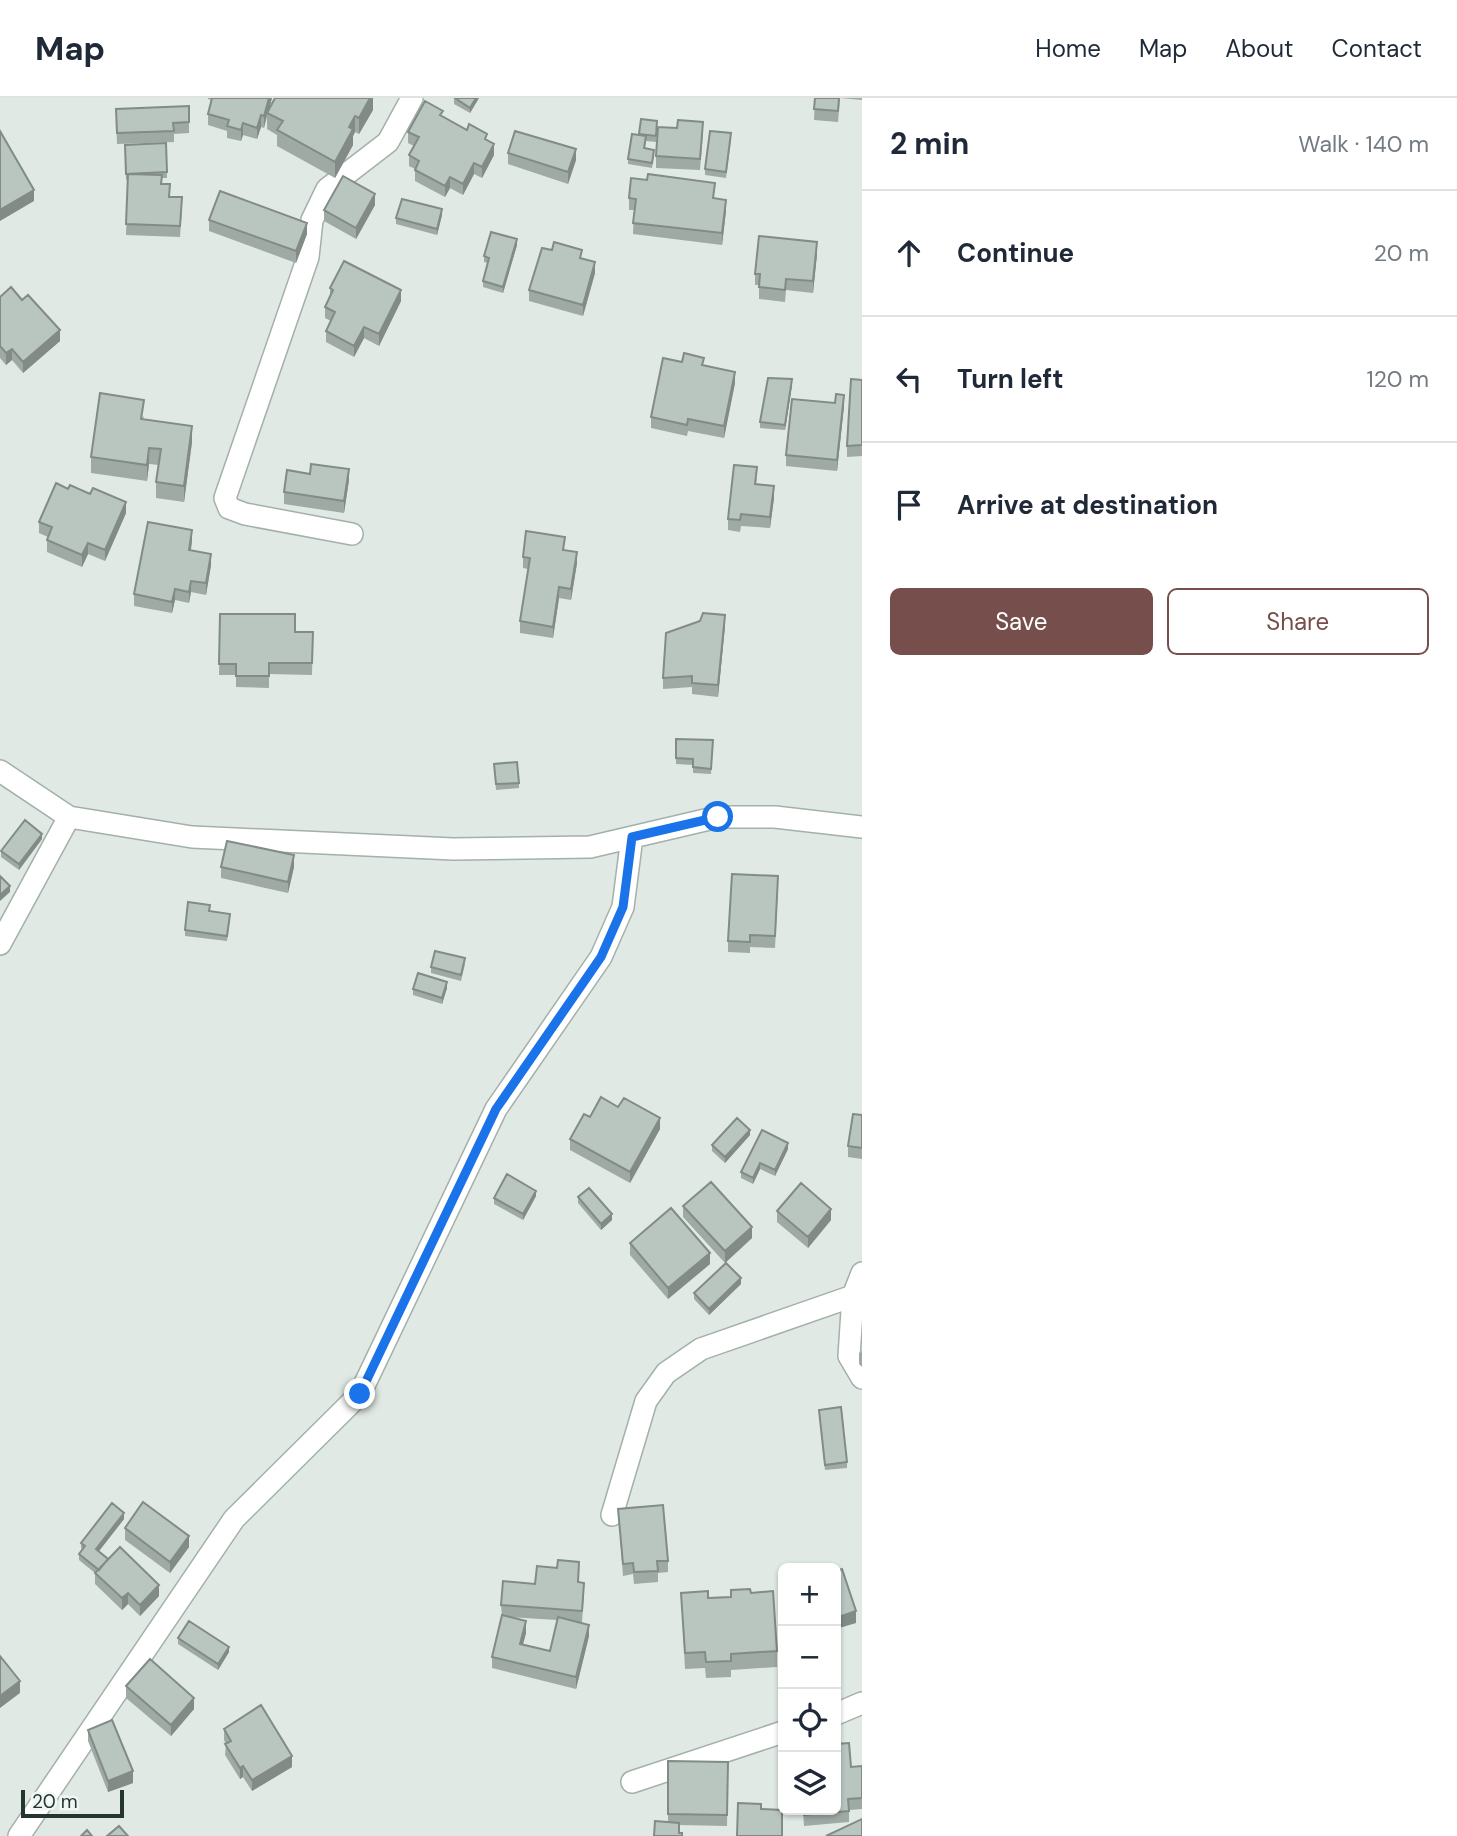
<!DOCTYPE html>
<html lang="en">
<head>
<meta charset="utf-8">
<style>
  body { margin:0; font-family:"DM Sans",sans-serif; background:#f6f6f7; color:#1f2937 }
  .controls { position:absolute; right:21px; bottom:21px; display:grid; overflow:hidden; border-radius:10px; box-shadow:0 2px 5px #0004 }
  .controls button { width:63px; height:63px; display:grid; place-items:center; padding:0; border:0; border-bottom:2px solid #e0e1e3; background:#fff; color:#1f2937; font:35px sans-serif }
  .scale { position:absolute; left:21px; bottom:18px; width:103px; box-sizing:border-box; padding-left:7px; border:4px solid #233730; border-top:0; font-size:19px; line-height:24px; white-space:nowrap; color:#233730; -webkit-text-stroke:5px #f0f6f3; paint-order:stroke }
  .stop { position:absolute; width:21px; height:21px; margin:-16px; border:5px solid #1a73e8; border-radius:50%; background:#fff }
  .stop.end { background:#1a73e8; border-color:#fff; box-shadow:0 2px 7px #0008 }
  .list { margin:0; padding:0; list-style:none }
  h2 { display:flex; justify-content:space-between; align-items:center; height:91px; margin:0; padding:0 28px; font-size:30px }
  h2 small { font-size:23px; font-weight:400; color:#747a83 }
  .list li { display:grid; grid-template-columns:46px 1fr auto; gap:21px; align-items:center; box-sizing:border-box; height:126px; padding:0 28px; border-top:2px solid #e0e1e3 }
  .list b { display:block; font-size:26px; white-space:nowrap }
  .list em { font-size:23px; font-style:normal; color:#747a83 }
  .actions { display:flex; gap:14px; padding:21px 28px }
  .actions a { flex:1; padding:16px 0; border:2px solid #764e4c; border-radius:10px; text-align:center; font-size:24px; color:#764e4c }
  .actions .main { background:#764e4c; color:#fff }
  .icon { flex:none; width:38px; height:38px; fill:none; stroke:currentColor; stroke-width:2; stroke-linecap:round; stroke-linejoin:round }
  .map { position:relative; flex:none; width:862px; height:1738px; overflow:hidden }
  header { display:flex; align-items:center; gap:42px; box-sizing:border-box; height:98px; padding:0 35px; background:#fff; border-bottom:2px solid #e0e1e3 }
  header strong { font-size:33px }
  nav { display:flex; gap:38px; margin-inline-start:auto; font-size:24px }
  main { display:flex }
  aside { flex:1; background:#fff }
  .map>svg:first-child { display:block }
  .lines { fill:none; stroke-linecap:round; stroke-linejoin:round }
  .minor-casing { stroke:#a4b0aa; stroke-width:24 }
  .minor { stroke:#fff; stroke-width:21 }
  .wall { fill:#9faaa5; fill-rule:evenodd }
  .shaded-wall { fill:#828b86 }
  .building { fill:#b9c6c0; stroke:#828b86; stroke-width:2 }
  .route { stroke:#1a73e8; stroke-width:9 }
</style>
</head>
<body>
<header>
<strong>Map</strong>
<nav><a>Home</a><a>Map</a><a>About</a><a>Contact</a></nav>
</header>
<main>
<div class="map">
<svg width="862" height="1738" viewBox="0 0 862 1738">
  <rect width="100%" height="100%" fill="#e0e9e4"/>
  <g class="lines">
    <g class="minor-casing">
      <path id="minor" d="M352,436L245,416L229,410L225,400L308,159L312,122L327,91L388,44L412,0
        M0,673L69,719L192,739L453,751L590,749L718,719H775L862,729
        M0,846L69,719
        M862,1175L853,1198L849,1258L862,1280
        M612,1417L646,1303L666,1275L701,1251L853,1198
        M836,1616L862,1605
        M632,1684L783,1634
        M19,1738L234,1421L360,1296L496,1011L601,859L623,809L632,739"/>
    </g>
    <use href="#minor" class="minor"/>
  </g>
  <path class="wall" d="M208,0H272L269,11L373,0V12L359,36L355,34L353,38V47L335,80L277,48V37L267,31V19L264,30L261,29L257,41L243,37L241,43L227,40V33L208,27V16L211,2L208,1Z
    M479,0L470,15L454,6V1Z
    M815,0H862V2L840,0L838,24L814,22Z
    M189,8V35L174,36V44L117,46L116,11Z
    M443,19L487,42L494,57L482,80L474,76L463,97L450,90L445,99L415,83V71L409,68V57L414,48L408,45V34Z
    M641,21L657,23L656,44L646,43L645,50L654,57L652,70L628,66V61L639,37Z
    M703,35L700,72L656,70V58Z
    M731,41L726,80L705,77V71Z
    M166,45L167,80H162V86L169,99L182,111L180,139L126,137L128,81L126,82L125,47Z
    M508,55L576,62L568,86L508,66Z
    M629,100L714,101L726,113L722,147L633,136L634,112H629Z
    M375,107L356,141L324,123V112Z
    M442,117L437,137L396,126V120Z
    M209,122L307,136L296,165L209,133Z
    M517,147L503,195L483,189V183L488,165L484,164V158Z
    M817,156L813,195L786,192L785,204L759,201V187H755V176Z
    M582,161L595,175L583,218L529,203V192Z
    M330,190L401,203L379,248L364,240L354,259L326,244V233L331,223L325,220V209L330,198Z
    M0,199L22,202L60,243L23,275L12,262L6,267L0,260Z
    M704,267L735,285L724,340L688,333L687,338L651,330V319Z
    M862,282V358L847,359V348Z
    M792,287L785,332L760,330V324Z
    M844,308L837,373L786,368V357Z
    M144,318L143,321L192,344L184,404L156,400V384L159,367L149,366L147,383L91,375V359Z
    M757,380L756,386L774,400L770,430L741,428L740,434L728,432V421Z
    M349,382L344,415L284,406V394Z
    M68,391L90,396L126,415L105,463L88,456L82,469L47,454V442L48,439L39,435V424Z
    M192,443L191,452L211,467L206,497L191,494L189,505L175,502L172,515L134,508V496Z
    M564,452L577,465L571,502L559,500L553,540L520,535V523L528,471L523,470V459Z
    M220,516L295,534H313L312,577L269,576V590L236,589V577H219Z
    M725,528L718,599L692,596V589L663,591V580Z
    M676,641L713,642L711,676L693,675V667L676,666Z
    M494,666L519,685V690L496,692Z
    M42,741L19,772L1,759V753Z
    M221,769H294L288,795L221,780Z
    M778,790L775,850L750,849V855L728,854V843Z
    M210,814L230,822L227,843L185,838V832Z
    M465,866L461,883L431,875V869Z
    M447,890L442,906L413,897V891Z
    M618,1009L660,1031L630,1085L570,1052V1041L590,1019Z
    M862,1017V1061L848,1059V1048Z
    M750,1037L725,1065L712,1053V1047Z
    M788,1051L775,1078L760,1071L753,1086L741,1080V1074Z
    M536,1098L523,1122L494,1106V1100Z
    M578,1099L612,1122L601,1132L578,1105Z
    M683,1108L752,1140L725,1165L683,1119Z
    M777,1113L831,1122L808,1150L777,1124Z
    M630,1145L710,1166L668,1201L630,1157Z
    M741,1186L709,1217L694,1201V1195Z
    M862,1253V1269L859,1266V1255Z
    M819,1312L847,1364V1370L825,1372Z
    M618,1411L668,1463V1474L658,1475V1484L634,1486L633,1476L623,1478Z
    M124,1421L98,1454L159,1498L140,1518L128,1506L122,1512L95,1486V1475L79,1462V1456L82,1451L81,1450V1445Z
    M125,1430L189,1449L170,1475L125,1442Z
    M579,1475L578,1484L584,1496L582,1524H576L589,1538L576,1591L492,1570V1559L502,1518L501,1507L535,1486ZM508,1519L557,1522L550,1553L523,1546L526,1535Z
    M681,1495L708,1500L731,1499L751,1495L777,1553V1569L731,1572V1579L706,1580L705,1570L685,1571Z
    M178,1540L229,1554L218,1572L178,1546Z
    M126,1588L194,1611L171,1638L126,1600Z
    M224,1631L292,1669L252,1693L243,1679L240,1681L225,1657L226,1646L224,1642Z
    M88,1632L133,1685L108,1694L88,1643Z
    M668,1663L728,1664L727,1728L679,1727V1735L682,1738L668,1724Z
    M862,1668V1711L849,1712V1724L804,1728L803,1712H836L851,1669Z"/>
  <path class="shaded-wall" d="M269,0H272L268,15H267L264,30V18Z
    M370,0H373V12L359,36V20Z
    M476,0H479L470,15V10Z
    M261,17V29L257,41V30Z
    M355,18V34L353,38V47L335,80V64L349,29Z
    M243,25V37L241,43V32Z
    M494,46V57L482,80V69Z
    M576,51V62L568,86V74Z
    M474,65V76L463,97V86Z
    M450,79V90L445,99V88Z
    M34,92V103L0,123V112Z
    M375,96V107L356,141V130Z
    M726,102V113L722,147V135Z
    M442,111V117L437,137V131Z
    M307,125V136L296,165V153Z
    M517,141V147L503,195V189Z
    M817,144V156L813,195V183Z
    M595,164V175L583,218V207Z
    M401,192V203L379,248V236Z
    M364,229V240L354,259V248Z
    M60,232V243L23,275V264Z
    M12,251V262L6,267V255Z
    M735,274V285L724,340V328Z
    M792,281V287L785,332V327Z
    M844,297V308L837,373V362Z
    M192,328V344L184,404V388Z
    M149,350V366L147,383V367Z
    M349,371V382L344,415V403Z
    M774,388V400L770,430V419Z
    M126,404V415L105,463V452Z
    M192,432V443L189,463V452Z
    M88,445V456L82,469V457Z
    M577,454V465L571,502V491Z
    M211,456V467L206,497V485Z
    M191,483V494L189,505V494Z
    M559,489V500L553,540V529Z
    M175,491V502L172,515V504Z
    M725,517V528L718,599V587Z
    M42,736V741L19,772V766Z
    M294,757V769L288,795V784Z
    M10,788V794L0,803V797Z
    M447,884V890L442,906V900Z
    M660,1020V1031L630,1085V1074Z
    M750,1032V1037L725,1065V1059Z
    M788,1045V1051L775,1078V1072Z
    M760,1065V1071L753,1086V1080Z
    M536,1093V1098L523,1122V1116Z
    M831,1111V1122L808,1150V1139Z
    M612,1116V1122L601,1132V1126Z
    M752,1129V1140L725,1165V1153Z
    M710,1155V1166L668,1201V1190Z
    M741,1180V1186L709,1217V1211Z
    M124,1415V1421L96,1457V1451Z
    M189,1438V1449L170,1475V1464Z
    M159,1487V1498L140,1518V1507Z
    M128,1495V1506L122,1512V1500Z
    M856,1513V1525L836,1531V1520Z
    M526,1523V1535L520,1557V1546Z
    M589,1527V1538L576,1591V1579Z
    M229,1549V1554L218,1572V1566Z
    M20,1583V1595L0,1610V1598Z
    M194,1600V1611L171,1638V1627Z
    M292,1658V1669L252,1693V1682Z
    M243,1668V1679L240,1681V1670Z
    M133,1673V1685L108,1694V1683Z"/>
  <path class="building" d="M212,0H269L264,18L261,17L257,30L243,25L241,32L227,28L229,22L208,16Z
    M275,0H370L359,20L355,18L349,29L353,31L335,64L277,32L283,23L267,15Z
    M455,0H476L470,10Z
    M815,0H839L838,13L814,11Z
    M425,3L443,13L440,17L467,32L469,26L487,36L485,41L494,46L482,69L474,65L463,86L450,79L445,88L415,72L419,63L409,57L419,39L408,34Z
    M189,8V24L173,25L174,33L117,35L116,11Z
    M641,21L657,23L656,38L639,36Z
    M678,22L703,24L700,61L656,58L658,29L677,30Z
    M0,33L34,92L0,112Z
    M515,33L576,51L568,74L508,55Z
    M710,33L731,35L726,74L705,71Z
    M632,36L646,38L644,50L654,52L652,65L628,61Z
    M166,45L167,74L126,76L125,47Z
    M128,76L162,77L161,86H170L169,99H182L180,128L126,126Z
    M648,76L715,85L713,100L726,102L722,135L633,125L636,101L629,100L631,80L647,82Z
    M343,78L375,96L356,130L324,112Z
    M220,93L307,125L296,153L209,122Z
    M402,101L442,111L437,131L396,120Z
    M491,134L517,141L503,189L483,183L489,160L484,158Z
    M759,138L817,144L813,183L786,181L785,192L759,189L760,176H755Z
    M554,144L582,152L580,160L595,164L583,207L529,192L542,150L552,152Z
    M344,163L401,192L379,236L364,229L354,248L326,233L335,214L325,209L333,192L330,190Z
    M11,189L22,202L28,197L60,232L23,264L12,251L6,255L0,248V199Z
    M684,255L704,260L702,267L735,274L724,328L688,321L687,327L651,319L663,260L682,264Z
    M768,280L792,281L785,327L760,324Z
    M851,281L862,282V347L847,348Z
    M100,295L144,302L141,321L192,328L184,388L156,384L161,351L149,350L147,367L91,359Z
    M836,296L844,297L837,362L786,357L792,301L835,305Z
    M311,366L349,371L344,403L284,394L287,372L310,376Z
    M734,367L757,369L755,386L774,388L770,419L741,416L740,422L728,421Z
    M56,385L68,391L70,387L90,396L93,390L126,404L105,452L88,445L82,457L47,442L52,429L39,424Z
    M148,424L192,432L189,452L211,456L206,485L191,483L189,494L175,491L172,504L134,496Z
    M526,433L565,439L563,452L577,454L571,491L559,489L553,529L520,523L530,460L523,459Z
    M703,515L725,517L718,587L692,585V578L663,580L666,535L700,523Z
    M220,516H295V534H313L312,565H269V578H236V566H219Z
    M676,641L713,642L711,671L693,669V661L676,660Z
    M517,664L519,685L496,686L494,666Z
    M25,722L42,736L19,766L1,753Z
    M227,743L294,757L288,784L221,769Z
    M732,776L778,778L775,838L750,837V844L728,843Z
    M0,778L10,788L0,797Z
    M188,804L210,807L209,813L230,816L227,838L185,832Z
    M435,853L465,860L461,877L431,869Z
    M418,875L447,884L442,900L413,891Z
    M601,999L618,1009L624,1000L660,1020L630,1074L570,1041L584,1016L590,1019Z
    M853,1016L862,1017V1050L848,1048Z
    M737,1020L750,1032L725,1059L712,1047Z
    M762,1032L788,1045L775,1072L760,1065L753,1080L741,1074Z
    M507,1076L536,1093L523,1116L494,1100Z
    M711,1084L752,1129L725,1153L683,1108Z
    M801,1085L831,1111L808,1139L777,1113Z
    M589,1090L612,1116L601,1126L578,1099Z
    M671,1110L710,1155L668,1190L630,1145Z
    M726,1165L741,1180L709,1211L694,1195Z
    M841,1309L847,1364L825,1367L819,1312Z
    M143,1404L189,1438L170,1464L125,1430Z
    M112,1405L124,1415L96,1451L108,1461L99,1472L79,1456L85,1448L81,1445Z
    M663,1407L668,1463H657L658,1473L634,1474L633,1465L623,1466L618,1411Z
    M120,1449L159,1487L140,1507L128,1495L122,1500L95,1475Z
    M558,1462L579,1464L578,1484L584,1485L582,1513L501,1507L503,1483L535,1486L537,1468L557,1470Z
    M842,1471L856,1513L836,1520V1473Z
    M750,1491L751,1495L773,1493L777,1553L731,1556V1563L706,1564L705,1554L685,1555L681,1495L708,1493V1500L731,1499V1492Z
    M502,1517L526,1523L520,1546L550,1553L558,1519L589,1527L576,1579L492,1559Z
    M189,1523L229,1549L218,1566L178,1540Z
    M0,1558L20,1583L0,1598Z
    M150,1561L194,1600L171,1627L126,1588Z
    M261,1607L292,1658L252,1682L243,1668L240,1670L225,1646L231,1643L224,1631Z
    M112,1622L133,1673L108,1683L88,1632Z
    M849,1645L851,1669L862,1668V1700L848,1701L849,1713L804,1717V1712H836V1646Z
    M668,1663L728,1664L727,1717L668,1716Z
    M738,1705L761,1706V1711L782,1712V1738H737Z
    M862,1721V1738H826Z
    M655,1723L679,1725V1735H682V1738H654Z
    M119,1728L128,1738H107Z
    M87,1732L92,1738H81Z"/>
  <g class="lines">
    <path class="route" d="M360,1296L496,1011L601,859L623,809L632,739L718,719"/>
  </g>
</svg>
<div class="controls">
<button>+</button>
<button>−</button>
<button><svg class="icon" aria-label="locate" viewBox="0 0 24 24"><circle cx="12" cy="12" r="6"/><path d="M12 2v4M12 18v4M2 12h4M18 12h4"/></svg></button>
<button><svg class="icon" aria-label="layers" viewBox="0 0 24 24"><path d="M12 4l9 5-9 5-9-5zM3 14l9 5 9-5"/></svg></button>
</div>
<div class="scale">20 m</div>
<div class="stop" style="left:718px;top:719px"></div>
<div class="stop end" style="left:360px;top:1296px"></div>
</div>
<aside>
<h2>2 min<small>Walk · 140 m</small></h2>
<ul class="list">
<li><svg class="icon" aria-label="ahead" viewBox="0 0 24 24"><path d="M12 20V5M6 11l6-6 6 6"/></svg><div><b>Continue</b></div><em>20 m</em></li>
<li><svg class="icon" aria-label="left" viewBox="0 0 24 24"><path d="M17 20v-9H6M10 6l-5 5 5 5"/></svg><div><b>Turn left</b></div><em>120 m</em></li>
<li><svg class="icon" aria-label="arrive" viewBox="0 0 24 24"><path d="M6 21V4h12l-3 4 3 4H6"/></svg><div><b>Arrive at destination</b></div></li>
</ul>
<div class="actions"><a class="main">Save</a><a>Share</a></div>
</aside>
</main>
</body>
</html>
